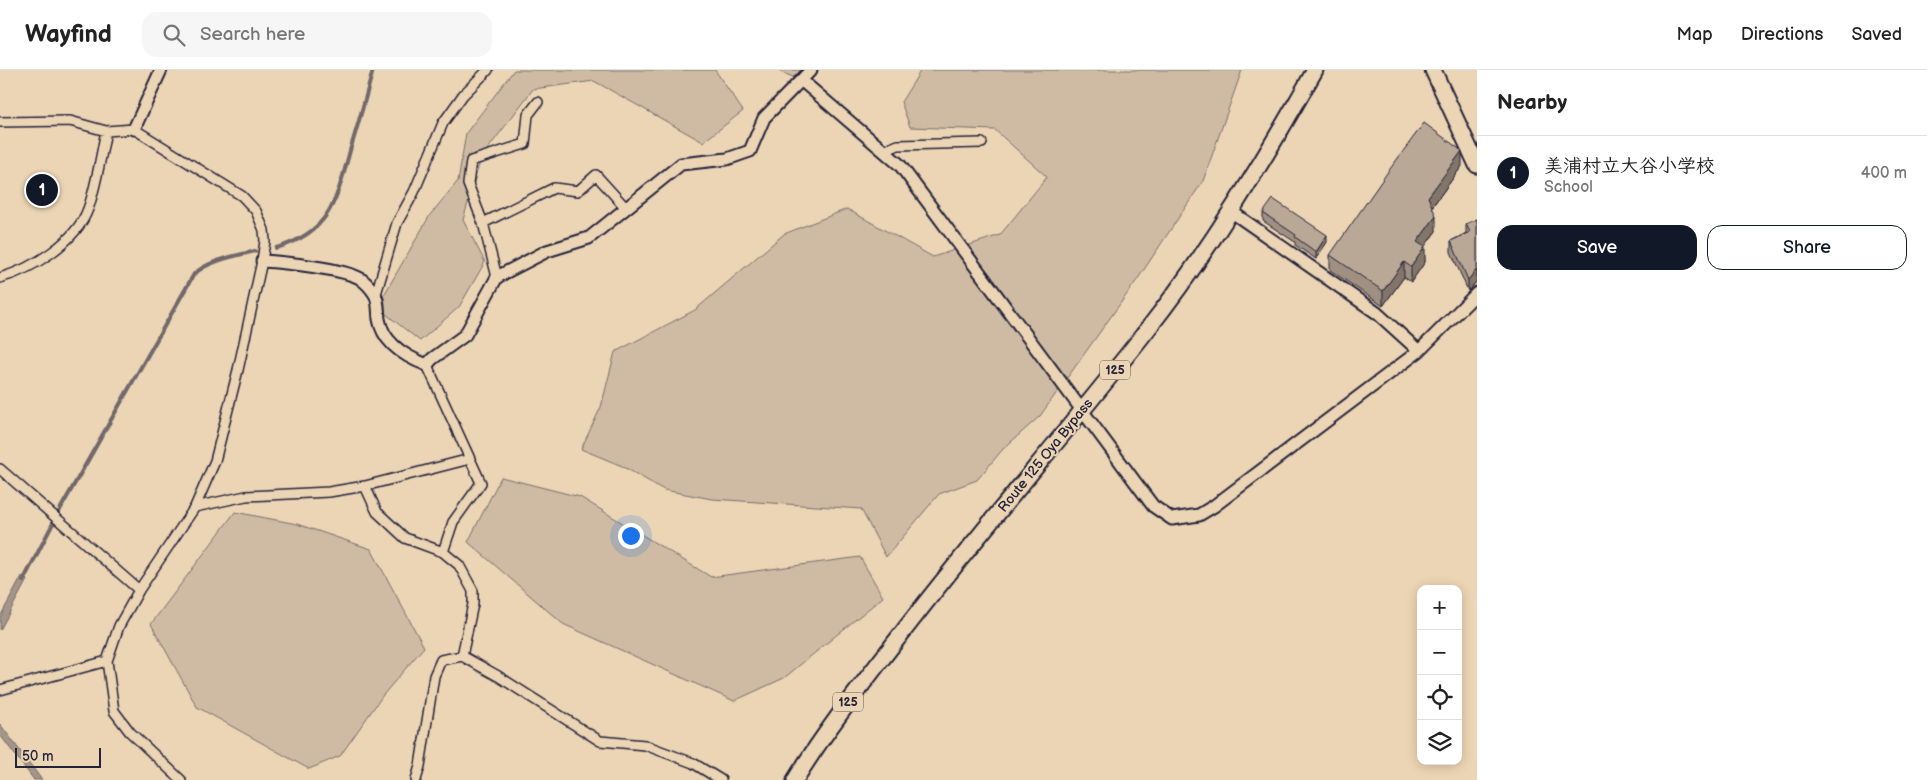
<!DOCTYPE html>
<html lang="en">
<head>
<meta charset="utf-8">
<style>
  body { margin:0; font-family:"Balsamiq Sans","Klee One",sans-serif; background:#f6f6f6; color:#222 }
  .controls { position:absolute; right:15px; bottom:15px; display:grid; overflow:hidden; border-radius:10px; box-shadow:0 2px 12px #0003 }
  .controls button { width:45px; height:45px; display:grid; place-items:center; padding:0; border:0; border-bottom:1px solid #e0e0e0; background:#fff; color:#222; font:25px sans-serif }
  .scale { position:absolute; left:15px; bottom:12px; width:86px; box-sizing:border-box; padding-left:5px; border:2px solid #22223b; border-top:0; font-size:14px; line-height:18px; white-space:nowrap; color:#22223b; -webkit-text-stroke:4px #ecd5b4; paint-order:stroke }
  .you { position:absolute; left:630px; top:465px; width:18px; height:18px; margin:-12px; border:4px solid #fff; border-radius:50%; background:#1a73e8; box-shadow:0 0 0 8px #1a73e833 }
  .badge { display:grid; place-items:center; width:32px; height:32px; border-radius:50%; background:#111827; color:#fff; font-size:16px; font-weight:700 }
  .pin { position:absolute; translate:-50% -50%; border:2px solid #fff; box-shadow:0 1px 5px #0006 }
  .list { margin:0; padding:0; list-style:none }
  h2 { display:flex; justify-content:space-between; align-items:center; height:65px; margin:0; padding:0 20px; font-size:21px }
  h2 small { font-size:16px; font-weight:400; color:#767676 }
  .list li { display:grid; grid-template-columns:32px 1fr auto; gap:15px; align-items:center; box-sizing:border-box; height:75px; padding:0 20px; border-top:1px solid #e0e0e0 }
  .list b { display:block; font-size:19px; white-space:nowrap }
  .list p { margin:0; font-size:16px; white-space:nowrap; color:#767676 }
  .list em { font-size:16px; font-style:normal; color:#767676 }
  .actions { display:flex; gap:10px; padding:15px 20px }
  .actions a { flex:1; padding:11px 0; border:1px solid #111827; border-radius:15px; text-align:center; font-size:18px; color:#111827 }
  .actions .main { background:#111827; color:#fff }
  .icon { flex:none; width:28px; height:28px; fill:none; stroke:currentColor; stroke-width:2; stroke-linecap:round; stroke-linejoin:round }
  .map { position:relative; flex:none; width:1477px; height:710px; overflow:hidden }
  header { display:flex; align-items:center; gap:30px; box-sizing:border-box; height:70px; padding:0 25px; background:#fff; border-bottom:1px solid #e0e0e0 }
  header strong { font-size:24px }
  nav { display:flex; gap:28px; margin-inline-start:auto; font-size:18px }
  .search { width:350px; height:45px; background:#f6f6f6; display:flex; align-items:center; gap:12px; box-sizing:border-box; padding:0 18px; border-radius:15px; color:#767676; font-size:19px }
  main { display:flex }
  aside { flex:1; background:#fff }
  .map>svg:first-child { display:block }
  .green { fill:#cfbba3; stroke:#786e6f }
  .water { fill:#a49589; stroke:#70676a }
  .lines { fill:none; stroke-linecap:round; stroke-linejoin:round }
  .stream { stroke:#70676a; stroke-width:4 }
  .minor-casing { stroke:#22223b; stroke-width:12 }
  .tertiary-casing { stroke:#22223b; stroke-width:15 }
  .trunk-casing { stroke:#22223b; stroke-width:19 }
  .minor { stroke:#ecd5b4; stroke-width:9 }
  .tertiary { stroke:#ecd5b4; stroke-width:11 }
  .trunk { stroke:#ecd5b4; stroke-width:15 }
  .wall { fill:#a09081; stroke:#22223b }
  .shaded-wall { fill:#827669; stroke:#22223b }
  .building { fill:#baa896; stroke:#22223b }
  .labels { text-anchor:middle; stroke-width:4; stroke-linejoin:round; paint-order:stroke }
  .shield { fill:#ecd5b4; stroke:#5f585f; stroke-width:1 }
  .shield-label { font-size:12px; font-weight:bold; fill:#22223b }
  .street-label { font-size:14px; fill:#22223b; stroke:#ecd5b4 }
</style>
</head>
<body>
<header>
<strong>Wayfind</strong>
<div class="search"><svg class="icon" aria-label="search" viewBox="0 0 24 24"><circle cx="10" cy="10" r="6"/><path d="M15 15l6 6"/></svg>Search here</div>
<nav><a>Map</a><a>Directions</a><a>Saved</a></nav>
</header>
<main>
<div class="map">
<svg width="1477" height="710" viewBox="0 0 1477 710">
  <rect width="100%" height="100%" fill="#ecd5b4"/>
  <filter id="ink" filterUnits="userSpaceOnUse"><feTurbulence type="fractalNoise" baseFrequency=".02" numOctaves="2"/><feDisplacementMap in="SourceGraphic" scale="10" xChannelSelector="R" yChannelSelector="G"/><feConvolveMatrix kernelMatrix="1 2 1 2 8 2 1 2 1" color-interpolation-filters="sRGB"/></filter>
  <g filter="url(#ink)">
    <path class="green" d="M514,0H715L743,41L703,72L594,11L533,19L481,88L463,150L485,192L459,237L420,271L377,237L430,145L458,111L466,63Z
      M780,0H811L801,10L780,2Z
      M921,0H1242L1203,111L1137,210L1040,346L1003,379L977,410L939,424L886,487L861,439L712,429L664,420L622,396L581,379L601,337L615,282L695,240L784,164L847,139L933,187L1000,165L1047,107L995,60L910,57L901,32Z
      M501,407L580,427L711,507L860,487L883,527L784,608L734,631L563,554L468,472Z
      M235,442L297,454L371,479L424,577L383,625L340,686L309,699L197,637L151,554Z"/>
    <path class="water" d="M22,506L27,510L0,560V547Z
      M0,654L42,710H34L0,665Z"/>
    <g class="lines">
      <path class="stream" d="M276,178C332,162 337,127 351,77C359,52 366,26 373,0
        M23,511L62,436L194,204C210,190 235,186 255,181"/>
      <g class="minor-casing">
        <path id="minor" d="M0,52L70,51L106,61L134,59L242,126L256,141L264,160L265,171L262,191L238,300L215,391L195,437L139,520L119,556L107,591L114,641L130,662L181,710
          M884,81L898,75L982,73
          M483,153L468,114L471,91L525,74L528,45L538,32
          M497,207L483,153L554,118L578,121L596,105L626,138
          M0,208C32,199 76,172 88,139C96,117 101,85 106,61
          M376,224L397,153L414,122L443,53L463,25L488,0
          M427,295L481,413L453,452L443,482L459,495L473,521V534L462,586L498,606L600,671L645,675L693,693L721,710
          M0,399L139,520
          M365,416L377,442L405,468L443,482
          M195,437L246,426L329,422L365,416L470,389
          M0,620L107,591
          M416,710L420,696L434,606L441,590L462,586"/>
      </g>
      <g class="tertiary-casing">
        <path id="tertiary" d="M801,10L900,95L1153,436L1172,449L1199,445L1214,436L1419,281L1477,223
          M134,59L161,0
          M1232,142L1377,243L1419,281
          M262,191C282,192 346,199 361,209C365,212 371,218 374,223C379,229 378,242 379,249C383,273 406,287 427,295L432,289L465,265L497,207L547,181L589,168L681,94L727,89L750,81L764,48L811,0"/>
      </g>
      <g class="trunk-casing">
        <path id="trunk" d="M1433,0L1477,95
          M795,710C827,658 865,611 902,563C981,460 1067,362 1147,260C1211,179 1264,90 1315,0"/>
      </g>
      <use href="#minor" class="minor"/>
      <use href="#tertiary" class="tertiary"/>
      <use href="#trunk" class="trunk"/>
    </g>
    <path class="wall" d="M1462,96L1432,137L1436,161L1424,177L1425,192L1411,212L1404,207L1383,236L1330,200V185Z
      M1263,143L1327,172L1316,189L1295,175V172L1263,151Z
      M1477,149V211L1468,221L1451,182V171L1466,163V154Z"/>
    <path class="shaded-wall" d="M1462,81V96L1428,142V127Z
      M1436,146V161L1417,187V172Z
      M1327,165V172L1316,189V182Z
      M1425,177V192L1411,212V197Z
      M1404,192V207L1383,236V221Z
      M1477,199V211L1468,221V210Z"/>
    <path class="building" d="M1424,53L1462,81L1428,127L1436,146L1417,172L1425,177L1411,197L1404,192L1383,221L1330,185L1387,103Z
      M1273,129L1327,165L1316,182L1295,167L1296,165L1263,143Z
      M1477,149V199L1468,210L1451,171L1470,162L1466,154Z"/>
  </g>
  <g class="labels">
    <g class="shield">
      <rect x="1100" y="290.5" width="30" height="19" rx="4"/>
      <rect x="833" y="622.5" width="30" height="19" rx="4"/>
    </g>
    <g class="shield-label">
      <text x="1115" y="304">125</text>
      <text x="848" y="636">125</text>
    </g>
    <g class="street-label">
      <text transform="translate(1045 385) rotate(-51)" y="5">Route 125 Oya Bypass</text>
    </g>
  </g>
</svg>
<div class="controls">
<button>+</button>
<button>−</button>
<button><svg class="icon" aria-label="locate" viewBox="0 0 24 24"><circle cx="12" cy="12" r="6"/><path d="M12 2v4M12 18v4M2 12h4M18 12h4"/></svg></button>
<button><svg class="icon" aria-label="layers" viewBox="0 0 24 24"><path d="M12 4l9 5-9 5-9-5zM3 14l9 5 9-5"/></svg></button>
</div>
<div class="scale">50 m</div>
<div class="you"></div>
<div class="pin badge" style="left:42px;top:120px">1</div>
</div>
<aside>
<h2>Nearby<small></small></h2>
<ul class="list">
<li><span class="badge">1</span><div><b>美浦村立大谷小学校</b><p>School</p></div><em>400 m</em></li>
</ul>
<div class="actions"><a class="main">Save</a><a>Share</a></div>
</aside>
</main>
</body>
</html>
